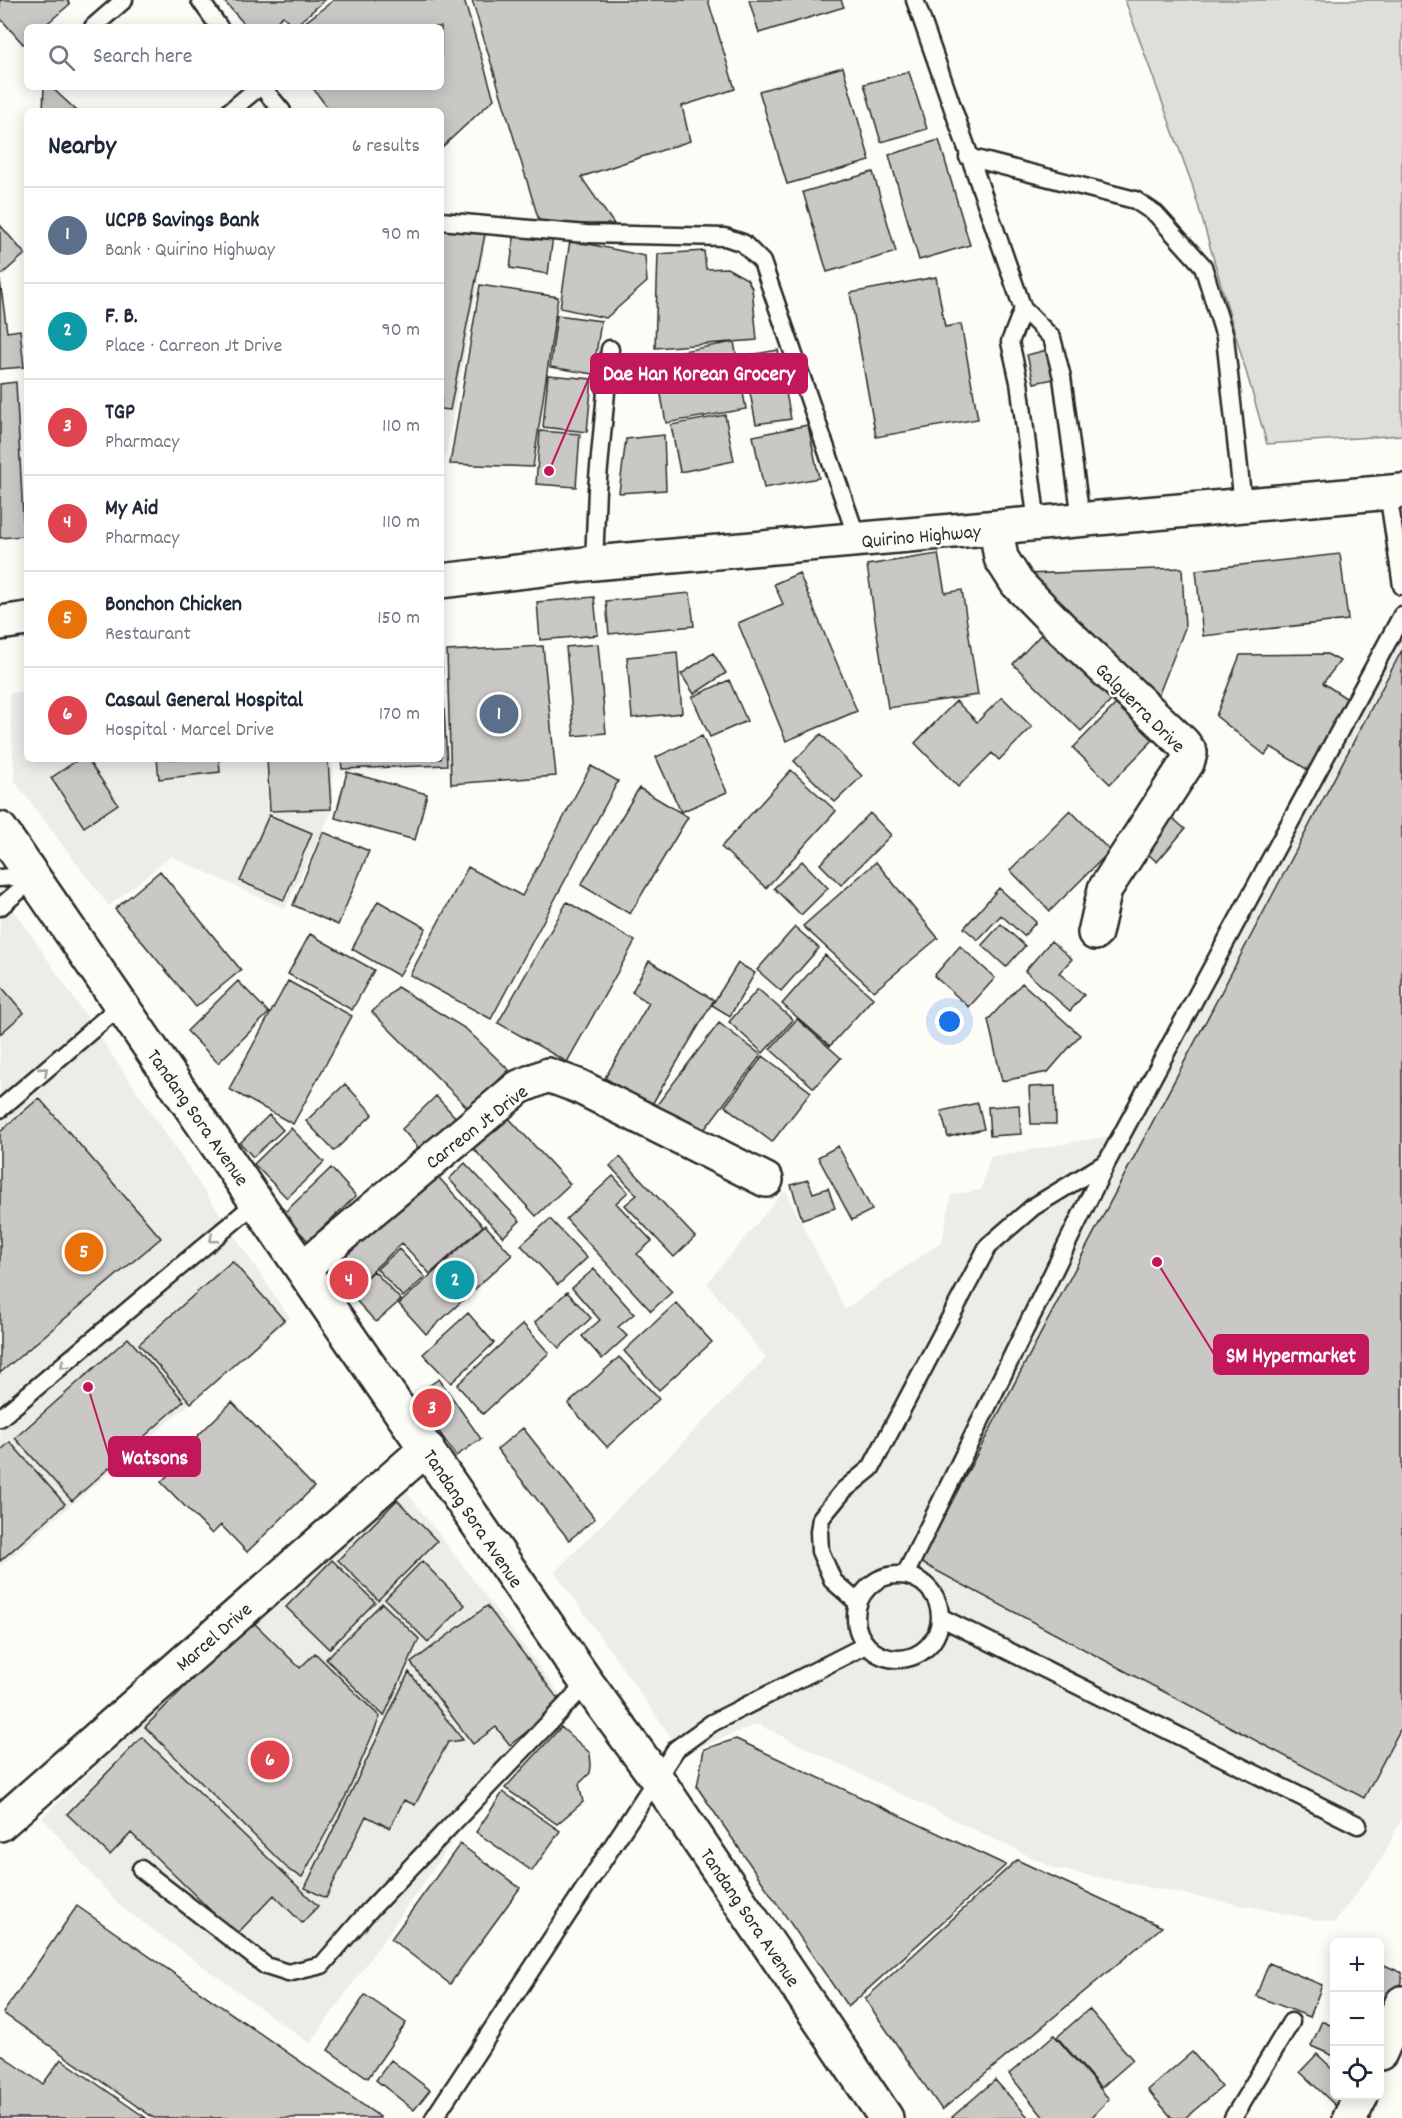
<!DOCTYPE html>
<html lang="en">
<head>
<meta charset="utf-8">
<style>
  body { margin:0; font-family:Dekko,sans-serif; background:#f2f2f3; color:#1f2937 }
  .controls { position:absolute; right:18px; bottom:18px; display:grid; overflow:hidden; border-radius:9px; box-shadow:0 3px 15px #0003 }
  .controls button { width:54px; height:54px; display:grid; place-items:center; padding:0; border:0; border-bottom:2px solid #e0e1e3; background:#fff; color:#1f2937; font:30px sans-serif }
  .you { position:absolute; left:950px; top:1022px; width:21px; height:21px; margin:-15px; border:4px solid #fff; border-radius:50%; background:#1a73e8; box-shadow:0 0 0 9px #1a73e833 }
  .badge { display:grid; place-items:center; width:39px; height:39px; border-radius:50%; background:#7c3aed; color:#fff; font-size:20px; font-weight:700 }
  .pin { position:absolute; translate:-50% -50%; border:3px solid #fff; box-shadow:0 2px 6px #0006 }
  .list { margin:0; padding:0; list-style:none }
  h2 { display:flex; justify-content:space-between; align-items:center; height:78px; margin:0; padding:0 24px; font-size:26px }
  h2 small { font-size:20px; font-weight:400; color:#747a83 }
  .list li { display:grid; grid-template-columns:39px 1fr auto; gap:18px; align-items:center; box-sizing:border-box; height:96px; padding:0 24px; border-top:2px solid #e0e1e3 }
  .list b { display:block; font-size:22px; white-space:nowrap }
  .list p { margin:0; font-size:20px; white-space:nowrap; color:#747a83 }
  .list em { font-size:20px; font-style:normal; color:#747a83 }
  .icon { flex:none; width:33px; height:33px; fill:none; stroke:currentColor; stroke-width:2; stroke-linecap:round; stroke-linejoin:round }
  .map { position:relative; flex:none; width:1402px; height:2118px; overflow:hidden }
  .search { position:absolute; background:#fff; box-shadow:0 3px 15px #0003; left:24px; top:24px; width:420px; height:66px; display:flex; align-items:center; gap:15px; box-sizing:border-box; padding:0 21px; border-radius:9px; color:#747a83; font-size:22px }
  .panel { position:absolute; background:#fff; box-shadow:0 3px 15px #0003; left:24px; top:108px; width:420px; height:654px; border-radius:9px }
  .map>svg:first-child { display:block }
  .built { fill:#edece8 }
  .green { fill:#dfdeda; stroke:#858482; stroke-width:1.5 }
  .building { fill:#c9c8c4; stroke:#2b2b2b; stroke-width:1.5 }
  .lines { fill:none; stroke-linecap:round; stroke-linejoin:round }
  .lane-casing { stroke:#2b2b2b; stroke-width:21 }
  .street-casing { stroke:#2b2b2b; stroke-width:38 }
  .secondary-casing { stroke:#2b2b2b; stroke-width:38 }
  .primary-casing { stroke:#2b2b2b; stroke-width:38 }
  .lane { stroke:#fdfcf7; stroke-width:16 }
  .street { stroke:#fdfcf7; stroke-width:33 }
  .secondary { stroke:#fdfcf7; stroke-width:33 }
  .primary { stroke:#fdfcf7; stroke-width:33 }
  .oneway { stroke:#9e9e9b }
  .labels { text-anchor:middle; stroke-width:5; stroke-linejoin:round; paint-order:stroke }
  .street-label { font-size:20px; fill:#2b2b2b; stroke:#fdfcf7 }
  .leader { fill:none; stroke:#c2185b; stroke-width:2 }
  .callout-dot { fill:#c2185b; stroke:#fdfcf7; stroke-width:2 }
  .callout { fill:#c2185b; stroke:#c2185b; stroke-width:2 }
  .callout-label { font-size:21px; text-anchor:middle; font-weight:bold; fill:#fff }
</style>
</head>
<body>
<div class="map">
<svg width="1402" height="2118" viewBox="0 0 1402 2118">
  <rect width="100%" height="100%" fill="#fdfcf7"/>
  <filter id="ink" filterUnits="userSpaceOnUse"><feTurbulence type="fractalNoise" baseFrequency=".0167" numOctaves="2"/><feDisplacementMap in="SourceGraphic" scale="12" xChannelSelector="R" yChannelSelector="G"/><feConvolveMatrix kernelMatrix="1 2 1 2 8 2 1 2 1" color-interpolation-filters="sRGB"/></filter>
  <g filter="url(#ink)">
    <path class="built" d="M441,224L489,225L441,480Z
      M1402,607V1818L1381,1860L1334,1923L1056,1869L757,1724L683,1754L555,1572L766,1358L707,1283L785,1190L845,1309L942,1242L951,1195L981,1190L990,1157L1109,1136Z
      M27,692V759H333V809L285,909L171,856L109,906L15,782L9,693Z
      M0,889L290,1318L0,1566Z
      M397,1479L574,1713L494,1783L310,2044L119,1905L42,1818Z"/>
    <path class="green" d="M1125,0H1402V435L1267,444L1192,184Z"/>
    <path class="building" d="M0,0H67L70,4L43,27H27V41L23,44L0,18Z
      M223,0H325L294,27L283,16L270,27H247Z
      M334,0H464L494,99L441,148V111H330L312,87H441V27H299Z
      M472,0H708L735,89L682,106L690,141L581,177L614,224H540Z
      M749,0H841L844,7L759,33Z
      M843,67L870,161L787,184L759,91Z
      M909,72L927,129L881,142L864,84Z
      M44,87H51L77,111H43Z
      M939,140L970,245L919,260L889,155Z
      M873,172L896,252L827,272L803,192Z
      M0,225L25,254L0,276Z
      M441,227L486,229L450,410L441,409Z
      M515,230L553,236L548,274L510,268Z
      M570,240L645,256L647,282L606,318L560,308Z
      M704,251L706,269L727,268L747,279L752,288L757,340L655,348L658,254Z
      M936,277L945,327L961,324L978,419L876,437L850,293Z
      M0,280L7,332L20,330L24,367L0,369Z
      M480,285L558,297L533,467L450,464Z
      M557,315L601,321L593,374L550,367Z
      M734,342L746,409L666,423L654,356Z
      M778,350L791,419L756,424L743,356Z
      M1047,350L1054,379L1034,383L1027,355Z
      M548,375L592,379L587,432L543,427Z
      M16,382L24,536L0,538V384Z
      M725,415L734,461L680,472L671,425Z
      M808,425L819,478L764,488L753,436Z
      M540,431L580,434L576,487L536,484Z
      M664,435L666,490L619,493L626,439Z
      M938,554L945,593L962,590L978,695L888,708L867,565Z
      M1340,554L1348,620L1203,636L1196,570Z
      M1182,568L1185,628L1157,699L1027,574Z
      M799,573L857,711L786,741L738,623L783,604L774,584Z
      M690,593L694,626L609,634L606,601Z
      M594,597L598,635L540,640L537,602Z
      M1047,628L1117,695L1081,731L1013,664Z
      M598,644L606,733L574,736L566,647Z
      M543,646L556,776L451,784L447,651Z
      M1402,650V1726L1364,1798L920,1562Z
      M441,651L447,765L342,769L341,759H441Z
      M677,652L682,713L632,718L627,657Z
      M713,653L726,673L694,694L681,674Z
      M1327,654L1340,661L1323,683L1355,704L1311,772L1271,747L1265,755L1216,716L1240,655Z
      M729,680L747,721L710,737L692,697Z
      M1002,697L1032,727L999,760L992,753L958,787L915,743L956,701L977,722Z
      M1117,703L1154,739L1110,784L1073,748Z
      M821,734L862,776L835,802L794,761Z
      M702,736L727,792L681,812L656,757Z
      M79,759H87L118,804L84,827L51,778Z
      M157,759H219L220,772L159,779Z
      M267,759H328L331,809L270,811Z
      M591,766L618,781L491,1019L410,975L468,867L522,896Z
      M791,770L836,811L766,888L721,847Z
      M347,772L427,794L415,840L335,818Z
      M639,788L688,817L630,914L581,885Z
      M1070,810L1110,851L1050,911L1010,870Z
      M870,813L891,835L841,885L820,864Z
      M1168,814L1185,829L1157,862L1140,847Z
      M269,815L312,833L284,900L240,881Z
      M323,832L369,851L338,925L293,905Z
      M802,861L828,888L801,915L774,888Z
      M876,862L938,938L874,991L803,926Z
      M160,871L241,970L196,1007L115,909Z
      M999,888L1036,922L1024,936L1001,915L978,940L964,928Z
      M378,901L426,928L399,976L352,949Z
      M567,902L635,941L567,1062L498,1023Z
      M1001,924L1025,946L1006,967L982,945Z
      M795,927L819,948L781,991L757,970Z
      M310,934L374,970L352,1010L288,974Z
      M1051,941L1072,959L1059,973L1084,995L1070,1011L1025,971Z
      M960,946L995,978L969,1007L934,976Z
      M825,955L873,998L830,1046L782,1004Z
      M649,961L714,1000L651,1106L605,1078L649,1003L632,992Z
      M738,963L755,973L730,1016L712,1005Z
      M238,981L269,1013L218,1063L187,1031Z
      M288,981L352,1016L293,1124L229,1089Z
      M1022,983L1080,1035L1048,1072L1002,1081L988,1020Z
      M0,985L24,1013L0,1034Z
      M397,987L466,1029L509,1070L469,1109L372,1012Z
      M758,989L793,1020L763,1053L729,1022Z
      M797,1019L841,1058L814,1088L770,1049Z
      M719,1023L761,1055L698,1138L656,1106Z
      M763,1056L811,1092L772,1142L725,1106Z
      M345,1084L373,1114L334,1151L306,1121Z
      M1055,1086L1056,1124H1031L1029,1087Z
      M436,1096L457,1119L421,1151L402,1129Z
      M39,1098L161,1238L0,1373V1132Z
      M978,1103L984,1129L948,1137L941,1111Z
      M1019,1105L1021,1134L990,1136L988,1107Z
      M504,1113L570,1184L536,1216L470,1145Z
      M269,1115L283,1130L253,1157L240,1143Z
      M291,1128L324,1162L287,1198L254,1164Z
      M838,1146L872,1210L852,1220L818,1157Z
      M620,1157L695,1237L674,1257L625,1205L637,1195L610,1166Z
      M465,1163L520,1221L503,1237L449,1179Z
      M331,1168L356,1196L308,1241L283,1214Z
      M430,1168L483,1226L430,1274L402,1243L353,1289L328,1263Z
      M613,1176L628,1192L616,1203L652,1241L637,1254L672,1292L651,1311L566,1219Z
      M808,1180L813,1193L828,1188L835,1208L802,1219L791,1185Z
      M550,1219L587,1258L558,1285L521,1245Z
      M485,1225L512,1255L426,1334L399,1304Z
      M399,1249L425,1277L403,1297L377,1269Z
      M232,1261L284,1320L191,1403L139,1344Z
      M594,1269L634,1314L618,1327L627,1336L602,1359L582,1336L600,1320L572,1288Z
      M374,1271L401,1300L376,1322L350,1294Z
      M567,1292L591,1318L559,1348L535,1322Z
      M676,1303L712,1342L659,1390L624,1351Z
      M468,1313L494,1343L451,1383L423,1354Z
      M523,1324L549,1353L483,1414L457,1385Z
      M128,1338L184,1401L72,1501L15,1438Z
      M619,1357L659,1399L607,1447L568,1404Z
      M439,1379L481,1439L456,1456L414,1396Z
      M232,1402L314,1487L247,1552L221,1525L212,1534L161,1482L170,1473L165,1468Z
      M523,1428L595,1519L569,1540L497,1449Z
      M10,1442L65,1504L0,1561V1451Z
      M397,1500L437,1541L378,1600L338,1560Z
      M332,1560L375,1602L329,1649L286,1607Z
      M422,1561L465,1605L428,1642L385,1599Z
      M382,1603L419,1639L384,1716L326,1659Z
      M487,1606L562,1704L510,1745L496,1727L473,1744L411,1663Z
      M251,1620L300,1668L315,1653L380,1717L348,1792L302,1877L290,1871L145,1727Z
      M409,1672L463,1740L448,1742L415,1805L404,1800L390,1828L366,1816L326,1898L305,1888Z
      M561,1727L590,1753L591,1766L590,1773L579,1784L583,1802L557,1824L505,1788Z
      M142,1737L318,1906L302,1923L274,1895L236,1935L131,1833L110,1855L67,1814Z
      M736,1739L1006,1865L848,2007L697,1787L704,1749Z
      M503,1792L560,1831L532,1871L476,1832Z
      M460,1844L520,1888L450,1984L391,1939Z
      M1017,1860L1162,1927L942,2110L865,1999Z
      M77,1906L380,2117V2118H154L3,2013Z
      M1269,1963L1322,1985L1310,2017L1256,1996Z
      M1380,1963L1402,1973V1982L1393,2004L1380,1999Z
      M365,1995L406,2023L368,2078L328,2050Z
      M1089,2009L1133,2060L1101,2088L1057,2037Z
      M1322,2021L1334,2027V2056L1311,2046Z
      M1054,2035L1109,2099L1091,2118H1044L1009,2074Z
      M1192,2052L1222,2087L1185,2118H1172L1148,2090Z
      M0,2054L43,2084L61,2059L146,2118H0Z
      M1317,2054L1334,2070V2096H1349L1337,2107L1300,2072Z
      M391,2060L430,2090L414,2110L376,2080Z
      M995,2080L1029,2118H951Z"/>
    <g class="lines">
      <g class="lane-casing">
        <path id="lane" d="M200,0L219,27
          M915,0L1023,309L1052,338L1062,377L1081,519
          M93,27L124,0
          M262,87L282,111
          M230,111L259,87
          M968,157L1135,200L1156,214L1203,266L1225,337L1243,505
          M441,221L586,234L725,237L743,243L762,262L858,541
          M1023,309L1010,342L1019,382L1037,524
          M1388,492L1402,586
          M594,563L597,489L610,349
          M0,878L32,875
          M0,907L34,878
          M0,1109L121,1005
          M0,1418L258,1201
          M856 1617a42 42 0 1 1 84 0a42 42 0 1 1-84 0Z
          M905,1575L1107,1162L1402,615
          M858,1603L833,1581L820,1551L819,1532L821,1518L844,1490L871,1468L988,1246L1033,1207L1107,1162
          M940,1617L1358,1825
          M141,1869L266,1966L288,1973L322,1965L366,1914L587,1683
          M434,2118L676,1749L712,1723L866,1645
          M1233,2118L1291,2022"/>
      </g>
      <g class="street-casing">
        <path id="street" d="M996,528L1001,558L1017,583L1061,628L1183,743L1190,753L1187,763L1105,889L1095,933
          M303,1268L519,1087L548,1075L578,1086L766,1180
          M0,1824L427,1448
          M1380,2053L1402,2003
          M1350,2118L1361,2096"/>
      </g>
      <g class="secondary-casing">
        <path id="secondary" d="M0,829L587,1683L657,1779L886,2118"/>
      </g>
      <g class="primary-casing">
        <path id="primary" d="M441,581L594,563L1402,491
          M0,623L27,619"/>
      </g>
      <use href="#lane" class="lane"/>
      <use href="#street" class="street"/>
      <use href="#secondary" class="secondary"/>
      <use href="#primary" class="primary"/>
    </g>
    <defs><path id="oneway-chevron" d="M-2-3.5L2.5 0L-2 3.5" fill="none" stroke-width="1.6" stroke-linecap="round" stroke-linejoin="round" transform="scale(1.5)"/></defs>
    <g class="oneway">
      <use href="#oneway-chevron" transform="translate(44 1071) rotate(-41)"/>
      <use href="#oneway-chevron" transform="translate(213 1239) rotate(140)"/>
      <use href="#oneway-chevron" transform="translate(64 1365) rotate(140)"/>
    </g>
  </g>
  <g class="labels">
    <g class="street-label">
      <text transform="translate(921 535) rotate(-5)" y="7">Quirino Highway</text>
      <text transform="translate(1141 707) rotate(45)" y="7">Galguerra Drive</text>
      <text transform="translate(199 1117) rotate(55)" y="7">Tandang Sora Avenue</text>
      <text transform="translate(476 1126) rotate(-38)" y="7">Carreon Jt Drive</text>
      <text transform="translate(474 1518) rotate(56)" y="7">Tandang Sora Avenue</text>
      <text transform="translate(213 1636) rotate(-41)" y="7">Marcel Drive</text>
      <text transform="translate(751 1917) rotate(56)" y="7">Tandang Sora Avenue</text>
    </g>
  </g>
  <path class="leader" d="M549 471L591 373M1157 1262L1214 1354M88 1387L109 1456"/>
  <g class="callout-dot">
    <circle cx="549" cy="471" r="6"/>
    <circle cx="1157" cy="1262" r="6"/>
    <circle cx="88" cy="1387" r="6"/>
  </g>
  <g class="callout">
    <rect x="591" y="354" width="216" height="39" rx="6"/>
    <rect x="1214" y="1335" width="154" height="39" rx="6"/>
    <rect x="109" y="1437" width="91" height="39" rx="6"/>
  </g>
  <g class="callout-label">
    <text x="699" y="380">Dae Han Korean Grocery</text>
    <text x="1291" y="1362">SM Hypermarket</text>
    <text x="155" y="1464">Watsons</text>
  </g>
</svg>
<div class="controls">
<button>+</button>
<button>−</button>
<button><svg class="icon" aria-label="locate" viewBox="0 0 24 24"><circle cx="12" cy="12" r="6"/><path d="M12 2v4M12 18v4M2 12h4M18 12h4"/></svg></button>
</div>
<div class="you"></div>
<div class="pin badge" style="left:499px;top:714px;background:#5c6f8a">1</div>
<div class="pin badge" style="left:455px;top:1280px;background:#0f9aa8">2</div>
<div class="pin badge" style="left:432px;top:1408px;background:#e0444e">3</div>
<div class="pin badge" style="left:349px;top:1280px;background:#e0444e">4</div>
<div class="pin badge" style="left:84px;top:1252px;background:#e8710a">5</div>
<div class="pin badge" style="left:270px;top:1760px;background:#e0444e">6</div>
<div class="search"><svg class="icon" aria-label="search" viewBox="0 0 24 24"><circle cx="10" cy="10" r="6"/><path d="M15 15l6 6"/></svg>Search here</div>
<section class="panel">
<h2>Nearby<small>6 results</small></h2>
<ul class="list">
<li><span class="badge" style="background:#5c6f8a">1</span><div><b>UCPB Savings Bank</b><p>Bank · Quirino Highway</p></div><em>90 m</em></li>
<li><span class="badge" style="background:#0f9aa8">2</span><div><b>F. B.</b><p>Place · Carreon Jt Drive</p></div><em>90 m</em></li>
<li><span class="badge" style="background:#e0444e">3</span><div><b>TGP</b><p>Pharmacy</p></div><em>110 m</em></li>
<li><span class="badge" style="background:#e0444e">4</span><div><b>My Aid</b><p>Pharmacy</p></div><em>110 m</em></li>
<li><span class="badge" style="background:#e8710a">5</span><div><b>Bonchon Chicken</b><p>Restaurant</p></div><em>150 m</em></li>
<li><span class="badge" style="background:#e0444e">6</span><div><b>Casaul General Hospital</b><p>Hospital · Marcel Drive</p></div><em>170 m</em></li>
</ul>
</section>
</div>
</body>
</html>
